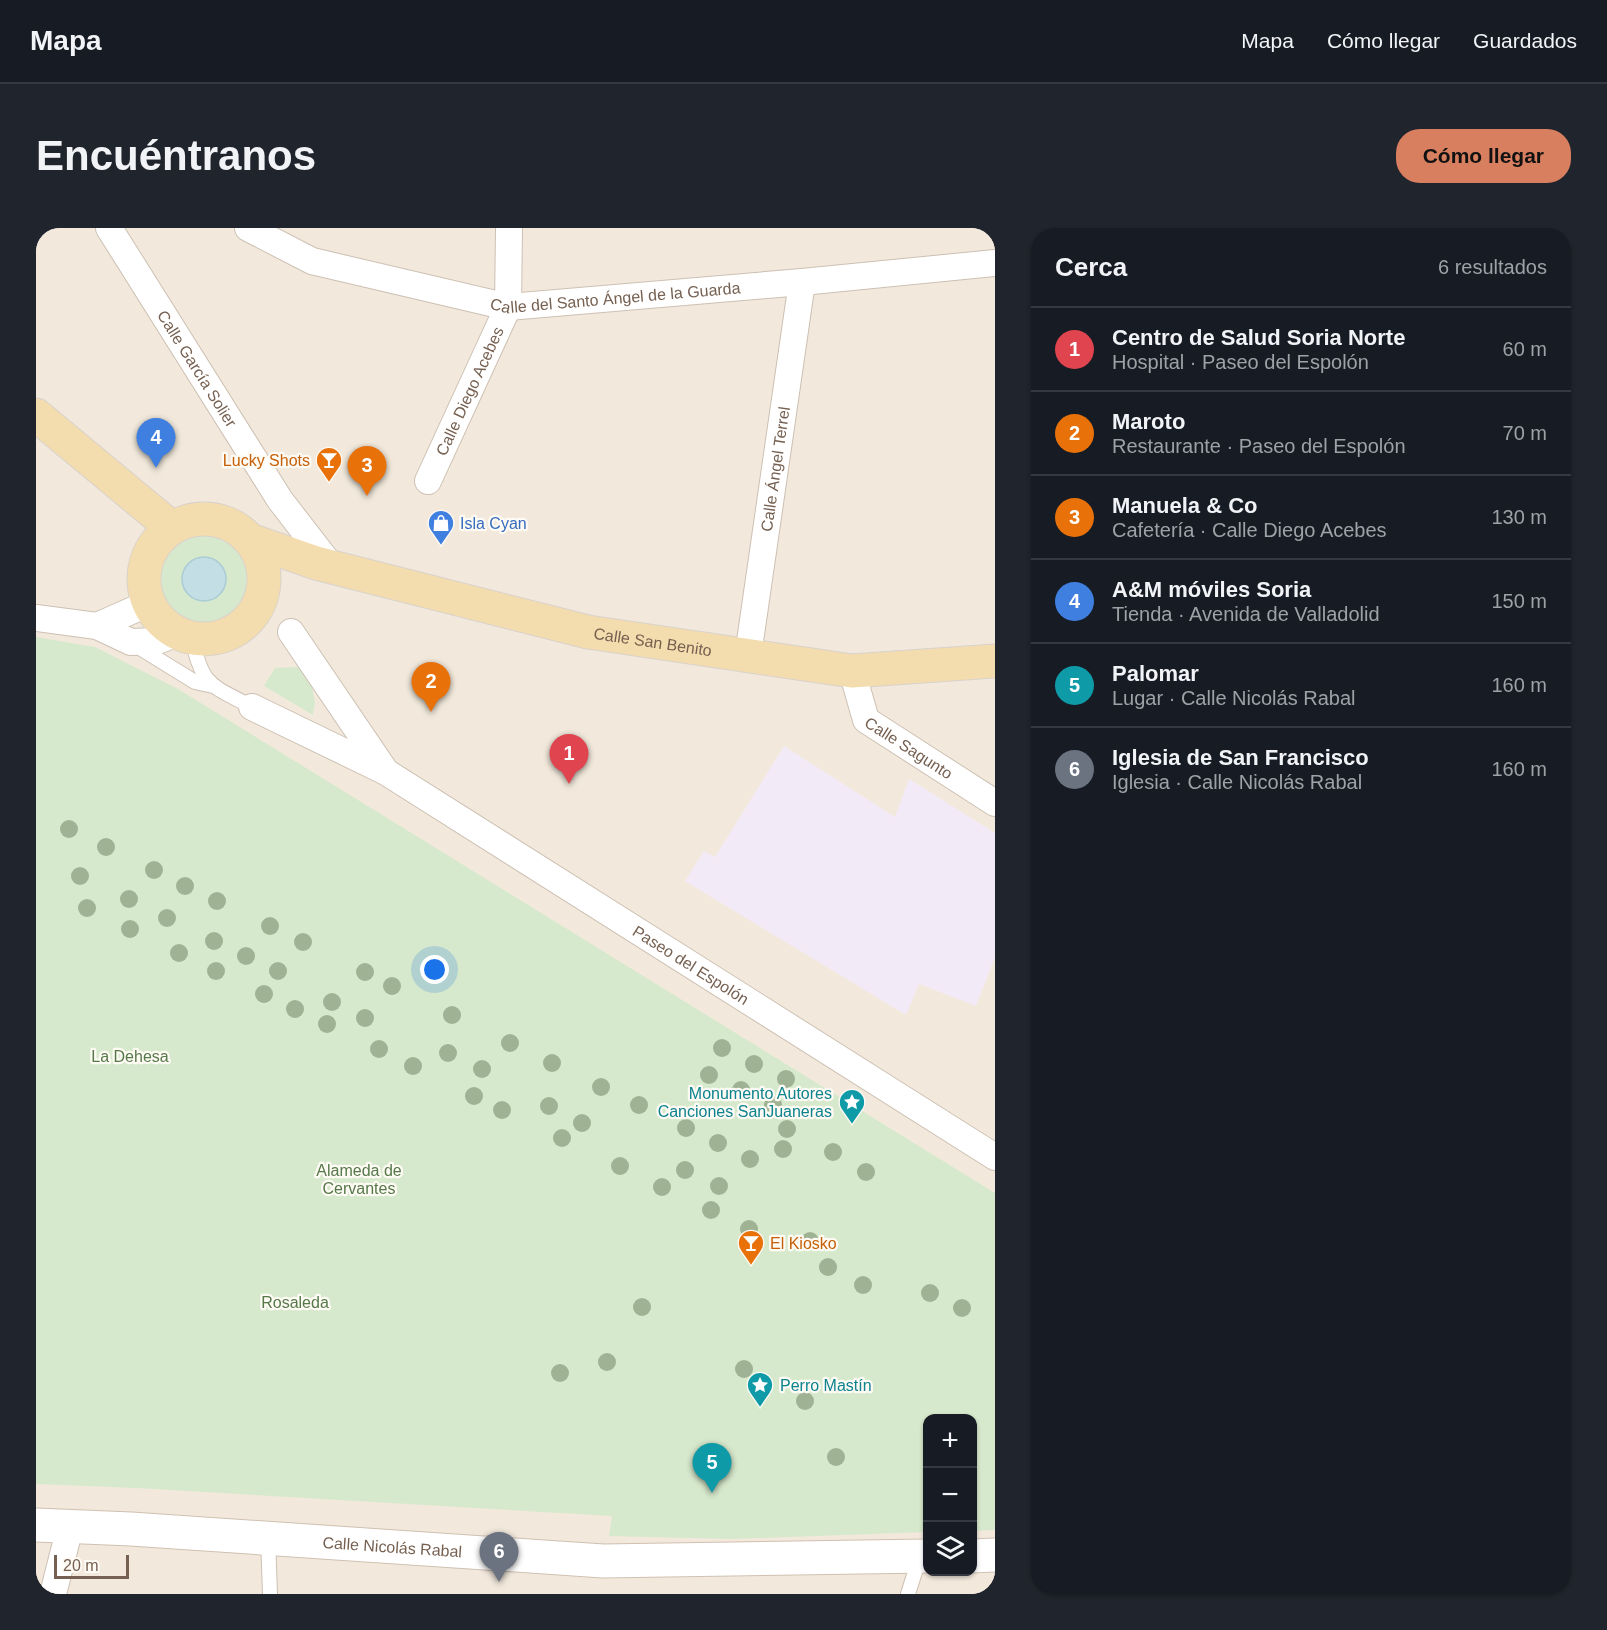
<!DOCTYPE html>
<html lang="es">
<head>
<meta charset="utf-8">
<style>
  body { margin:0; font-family:Arial,sans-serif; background:#20242c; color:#f1f3f6 }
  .controls { position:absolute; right:18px; bottom:18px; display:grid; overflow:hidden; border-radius:12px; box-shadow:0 2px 4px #0004 }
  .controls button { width:54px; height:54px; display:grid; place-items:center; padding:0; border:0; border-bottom:2px solid #363941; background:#171b24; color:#f1f3f6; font:30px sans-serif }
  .scale { position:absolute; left:18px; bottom:15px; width:75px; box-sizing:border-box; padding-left:6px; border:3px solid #766051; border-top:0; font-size:16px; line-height:21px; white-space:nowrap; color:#766051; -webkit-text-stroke:4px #fefaf4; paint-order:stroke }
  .you { position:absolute; left:399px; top:742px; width:21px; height:21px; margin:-15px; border:4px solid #fff; border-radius:50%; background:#1a73e8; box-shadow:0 0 0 9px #1a73e833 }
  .badge { display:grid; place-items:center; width:39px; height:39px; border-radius:50%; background:#d87f60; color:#fff; font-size:20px; font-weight:700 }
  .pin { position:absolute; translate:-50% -50px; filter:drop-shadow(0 2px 3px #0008) }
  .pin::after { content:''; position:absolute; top:32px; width:21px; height:18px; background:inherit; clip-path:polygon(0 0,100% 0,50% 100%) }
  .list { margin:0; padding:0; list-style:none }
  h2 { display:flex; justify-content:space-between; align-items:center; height:78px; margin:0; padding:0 24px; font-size:26px }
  h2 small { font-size:20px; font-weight:400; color:#9ea1a6 }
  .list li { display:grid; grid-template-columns:39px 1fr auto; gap:18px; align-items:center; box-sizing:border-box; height:84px; padding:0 24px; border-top:2px solid #363941 }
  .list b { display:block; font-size:22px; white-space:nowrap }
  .list p { margin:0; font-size:20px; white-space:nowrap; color:#9ea1a6 }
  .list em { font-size:20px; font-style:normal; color:#9ea1a6 }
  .icon { flex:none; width:33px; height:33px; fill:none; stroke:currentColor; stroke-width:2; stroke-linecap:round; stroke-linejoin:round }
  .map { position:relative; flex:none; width:959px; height:1366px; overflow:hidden; border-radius:24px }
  header { display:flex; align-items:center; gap:36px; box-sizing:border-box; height:84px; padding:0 30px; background:#171b24; border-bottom:2px solid #363941 }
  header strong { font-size:28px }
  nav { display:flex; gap:33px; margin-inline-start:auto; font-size:21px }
  .intro { display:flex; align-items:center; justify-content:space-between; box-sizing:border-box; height:144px; padding:0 36px }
  h1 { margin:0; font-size:42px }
  .button { padding:15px 27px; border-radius:24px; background:#d87f60; color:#111; font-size:21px; font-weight:700 }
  main { display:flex; gap:36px; padding:0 36px }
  aside { flex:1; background:#171b24; border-radius:24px; box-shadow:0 2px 4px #0004 }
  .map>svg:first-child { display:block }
  .residential { fill:#f2e9dc; fill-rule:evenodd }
  .education { fill:#f3eaf8 }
  .green { fill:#d7e9cc }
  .water { fill:#c3dee4; stroke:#aaccd5; stroke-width:1.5 }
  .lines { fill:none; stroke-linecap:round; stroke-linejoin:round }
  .lane-casing { stroke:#cdc0b3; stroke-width:16 }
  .street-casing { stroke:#cdc0b3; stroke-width:28 }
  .secondary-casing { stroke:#d0c0b1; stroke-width:35 }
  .primary-casing { stroke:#d9d2ce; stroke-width:35 }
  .lane { stroke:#fff; stroke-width:14 }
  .street { stroke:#fff; stroke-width:26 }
  .secondary { stroke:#fff; stroke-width:33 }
  .primary { stroke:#f3dcad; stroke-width:33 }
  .tree { fill:#a0b294 }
  .labels { text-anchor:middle; stroke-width:4.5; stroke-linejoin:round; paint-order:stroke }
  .street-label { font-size:16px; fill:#766051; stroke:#fefaf4 }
  .food-label { font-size:16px; fill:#c56008; stroke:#fefaf4; text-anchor:end }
  .shop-label { font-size:16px; fill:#366cbe; stroke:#fefaf4; text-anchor:start }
  .park-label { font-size:16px; fill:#56794a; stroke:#fefaf4 }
  .culture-label { font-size:16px; fill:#0d838f; stroke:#fefaf4; text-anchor:end }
</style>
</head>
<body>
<header>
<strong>Mapa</strong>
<nav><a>Mapa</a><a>Cómo llegar</a><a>Guardados</a></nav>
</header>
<div class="intro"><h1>Encuéntranos</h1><a class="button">Cómo llegar</a></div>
<main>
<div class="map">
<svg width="959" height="1366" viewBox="0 0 959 1366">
  <rect width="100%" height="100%" fill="#fbf7ee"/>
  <path class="residential" d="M0,0H959V1366H0ZM891,1190H936V1344H891Z"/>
  <path class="education" d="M748,518L859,589L873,551L959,605V729L940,778L883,756L870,787L649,653L668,623L679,629Z"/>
  <path class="green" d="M124 351a44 44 0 1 1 88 0a44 44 0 1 1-88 0Z
    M0,409L59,419L142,461L959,965V1302L937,1303L936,1190H891V1304L696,1311L573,1308L576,1288L100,1260L0,1256Z
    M262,439L273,445L279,474L277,487L228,458L239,440Z"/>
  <path class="water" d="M146 351a22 22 0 1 1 44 0a22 22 0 1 1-44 0Z"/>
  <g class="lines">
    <g class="lane-casing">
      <path id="lane" d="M156,410C166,459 175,457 216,479L214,484
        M99,417L159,454L177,458
        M232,1310L234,1366
        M872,1366L884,1328"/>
    </g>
    <g class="street-casing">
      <g id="street">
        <path id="s1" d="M73,0L244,272L295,338"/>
        <path id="s2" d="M212,0L276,33L472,79L766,54L959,35"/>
        <path id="s3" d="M392,253L472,79L473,0"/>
        <path d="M0,390L61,398L95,414L121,413L142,405"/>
        <path d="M61,398L113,375"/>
        <path id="s4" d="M255,404L350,544L959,929"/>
        <path id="s5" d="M712,427L766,54"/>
        <path id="s6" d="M816,443L830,492L959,575"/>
        <path d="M216,479L348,543"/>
        <path d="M17,1366L34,1299"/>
      </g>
    </g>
    <g class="secondary-casing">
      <g id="secondary">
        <path id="s7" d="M0,1297L95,1301L567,1333L891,1328"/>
        <path d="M936,1328L959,1327"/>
      </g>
    </g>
    <g class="primary-casing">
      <g id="primary">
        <path d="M0,187L136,300"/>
        <circle cx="168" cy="351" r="60"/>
        <path id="s8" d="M214,312L280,335L552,404L816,443L959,433"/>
      </g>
    </g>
    <use href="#lane" class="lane"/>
    <use href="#street" class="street"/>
    <use href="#secondary" class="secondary"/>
    <use href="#primary" class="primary"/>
  </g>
  <g class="tree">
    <circle cx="33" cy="601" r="9"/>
    <circle cx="70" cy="619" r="9"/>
    <circle cx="118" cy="642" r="9"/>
    <circle cx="44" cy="648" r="9"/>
    <circle cx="149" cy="658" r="9"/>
    <circle cx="93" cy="671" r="9"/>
    <circle cx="181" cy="673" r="9"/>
    <circle cx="51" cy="680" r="9"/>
    <circle cx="131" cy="690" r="9"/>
    <circle cx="234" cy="698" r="9"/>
    <circle cx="94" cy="701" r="9"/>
    <circle cx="178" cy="713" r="9"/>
    <circle cx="267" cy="714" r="9"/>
    <circle cx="143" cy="725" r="9"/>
    <circle cx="210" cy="728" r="9"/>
    <circle cx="180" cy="743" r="9"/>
    <circle cx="242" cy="743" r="9"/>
    <circle cx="329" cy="744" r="9"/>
    <circle cx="356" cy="758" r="9"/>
    <circle cx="228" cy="766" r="9"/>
    <circle cx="296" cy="774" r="9"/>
    <circle cx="259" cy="781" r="9"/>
    <circle cx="416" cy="787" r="9"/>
    <circle cx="329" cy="790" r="9"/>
    <circle cx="291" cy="796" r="9"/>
    <circle cx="474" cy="815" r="9"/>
    <circle cx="686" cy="820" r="9"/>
    <circle cx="343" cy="821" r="9"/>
    <circle cx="412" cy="825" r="9"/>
    <circle cx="516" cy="835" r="9"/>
    <circle cx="718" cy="836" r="9"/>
    <circle cx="377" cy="838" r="9"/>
    <circle cx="446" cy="841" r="9"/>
    <circle cx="673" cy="847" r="9"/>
    <circle cx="750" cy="851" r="9"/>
    <circle cx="565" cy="859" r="9"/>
    <circle cx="705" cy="862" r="9"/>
    <circle cx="438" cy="868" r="9"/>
    <circle cx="603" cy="877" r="9"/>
    <circle cx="737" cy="877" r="9"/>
    <circle cx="513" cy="878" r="9"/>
    <circle cx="466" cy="882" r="9"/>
    <circle cx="546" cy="895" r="9"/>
    <circle cx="650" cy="900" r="9"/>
    <circle cx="751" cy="901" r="9"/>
    <circle cx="526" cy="910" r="9"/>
    <circle cx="682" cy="915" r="9"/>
    <circle cx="747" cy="921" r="9"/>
    <circle cx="797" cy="924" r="9"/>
    <circle cx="714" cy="931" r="9"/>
    <circle cx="584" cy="938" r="9"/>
    <circle cx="649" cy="942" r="9"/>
    <circle cx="830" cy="944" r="9"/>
    <circle cx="683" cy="958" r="9"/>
    <circle cx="626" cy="959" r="9"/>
    <circle cx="675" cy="982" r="9"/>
    <circle cx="713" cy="1001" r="9"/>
    <circle cx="774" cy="1013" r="9"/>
    <circle cx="792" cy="1039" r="9"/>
    <circle cx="827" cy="1057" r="9"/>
    <circle cx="894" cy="1065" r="9"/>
    <circle cx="606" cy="1079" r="9"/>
    <circle cx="926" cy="1080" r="9"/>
    <circle cx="571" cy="1134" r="9"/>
    <circle cx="708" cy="1141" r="9"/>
    <circle cx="524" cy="1145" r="9"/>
    <circle cx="769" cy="1173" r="9"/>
    <circle cx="800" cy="1229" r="9"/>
  </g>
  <defs>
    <g id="bar-pin" transform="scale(1.35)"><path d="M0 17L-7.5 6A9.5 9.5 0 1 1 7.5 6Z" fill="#e8710a" stroke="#fefaf4"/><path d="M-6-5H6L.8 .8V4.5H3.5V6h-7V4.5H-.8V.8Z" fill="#fff"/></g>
    <g id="shop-pin" transform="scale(1.35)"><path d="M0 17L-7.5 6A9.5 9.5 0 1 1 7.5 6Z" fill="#3f7fe0" stroke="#fefaf4"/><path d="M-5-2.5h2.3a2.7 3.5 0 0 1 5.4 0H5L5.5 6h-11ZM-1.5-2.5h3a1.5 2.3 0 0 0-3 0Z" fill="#fff"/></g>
    <g id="sight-pin" transform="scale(1.35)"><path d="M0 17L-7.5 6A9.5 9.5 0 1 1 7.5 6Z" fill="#0f9aa8" stroke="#fefaf4"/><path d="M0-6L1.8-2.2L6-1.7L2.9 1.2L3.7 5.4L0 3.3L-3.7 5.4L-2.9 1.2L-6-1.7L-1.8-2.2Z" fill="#fff"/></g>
  </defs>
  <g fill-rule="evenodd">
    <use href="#bar-pin" x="293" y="232"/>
    <use href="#shop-pin" x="405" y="295"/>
    <use href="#sight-pin" x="816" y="874"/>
    <use href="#bar-pin" x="715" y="1015"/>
    <use href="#sight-pin" x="724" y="1157"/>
  </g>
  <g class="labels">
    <g class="street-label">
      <text dy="6" stroke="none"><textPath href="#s2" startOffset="381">Calle del Santo Ángel de la Guarda</textPath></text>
      <text dy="6" stroke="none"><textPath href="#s1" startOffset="166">Calle García Solier</textPath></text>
      <text dy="6" stroke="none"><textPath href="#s3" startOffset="99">Calle Diego Acebes</textPath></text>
      <text dy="6" stroke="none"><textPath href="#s5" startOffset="188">Calle Ángel Terrel</textPath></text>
      <text dy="6" stroke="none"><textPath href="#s8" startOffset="416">Calle San Benito</textPath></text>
      <text dy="6" stroke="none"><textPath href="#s6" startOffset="102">Calle Sagunto</textPath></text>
      <text dy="6" stroke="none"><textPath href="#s4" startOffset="530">Paseo del Espolón</textPath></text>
      <text dy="6" stroke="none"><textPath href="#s7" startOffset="357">Calle Nicolás Rabal</textPath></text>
    </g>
    <g class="food-label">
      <text x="274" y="238">Lucky Shots</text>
      <text x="734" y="1021" text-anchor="start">El Kiosko</text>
    </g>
    <g class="shop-label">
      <text x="424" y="301">Isla Cyan</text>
    </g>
    <g class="park-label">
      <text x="94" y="834">La Dehesa</text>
      <text x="323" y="948">Alameda de<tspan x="323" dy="18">Cervantes</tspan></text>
      <text x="259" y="1080">Rosaleda</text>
    </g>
    <g class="culture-label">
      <text x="796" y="871">Monumento Autores<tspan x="796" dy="18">Canciones SanJuaneras</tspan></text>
      <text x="744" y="1163" text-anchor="start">Perro Mastín</text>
    </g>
  </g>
</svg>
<div class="controls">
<button>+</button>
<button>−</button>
<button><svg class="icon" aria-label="layers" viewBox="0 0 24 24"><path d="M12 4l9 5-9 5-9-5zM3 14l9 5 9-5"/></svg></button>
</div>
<div class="scale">20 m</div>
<div class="you"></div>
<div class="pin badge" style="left:533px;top:556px;background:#e0444e">1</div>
<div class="pin badge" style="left:395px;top:484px;background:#e8710a">2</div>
<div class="pin badge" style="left:331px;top:268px;background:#e8710a">3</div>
<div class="pin badge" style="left:120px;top:240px;background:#3f7fe0">4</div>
<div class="pin badge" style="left:676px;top:1265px;background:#0f9aa8">5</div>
<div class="pin badge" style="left:463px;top:1354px;background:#6b7280">6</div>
</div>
<aside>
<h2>Cerca<small>6 resultados</small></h2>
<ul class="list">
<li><span class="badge" style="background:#e0444e">1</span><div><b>Centro de Salud Soria Norte</b><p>Hospital · Paseo del Espolón</p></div><em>60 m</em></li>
<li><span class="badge" style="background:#e8710a">2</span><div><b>Maroto</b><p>Restaurante · Paseo del Espolón</p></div><em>70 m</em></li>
<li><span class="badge" style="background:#e8710a">3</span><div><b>Manuela &amp; Co</b><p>Cafetería · Calle Diego Acebes</p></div><em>130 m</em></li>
<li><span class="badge" style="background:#3f7fe0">4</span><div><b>A&amp;M móviles Soria</b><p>Tienda · Avenida de Valladolid</p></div><em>150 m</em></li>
<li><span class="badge" style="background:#0f9aa8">5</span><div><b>Palomar</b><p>Lugar · Calle Nicolás Rabal</p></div><em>160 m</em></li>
<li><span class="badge" style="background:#6b7280">6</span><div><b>Iglesia de San Francisco</b><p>Iglesia · Calle Nicolás Rabal</p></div><em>160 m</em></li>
</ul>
</aside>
</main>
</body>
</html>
